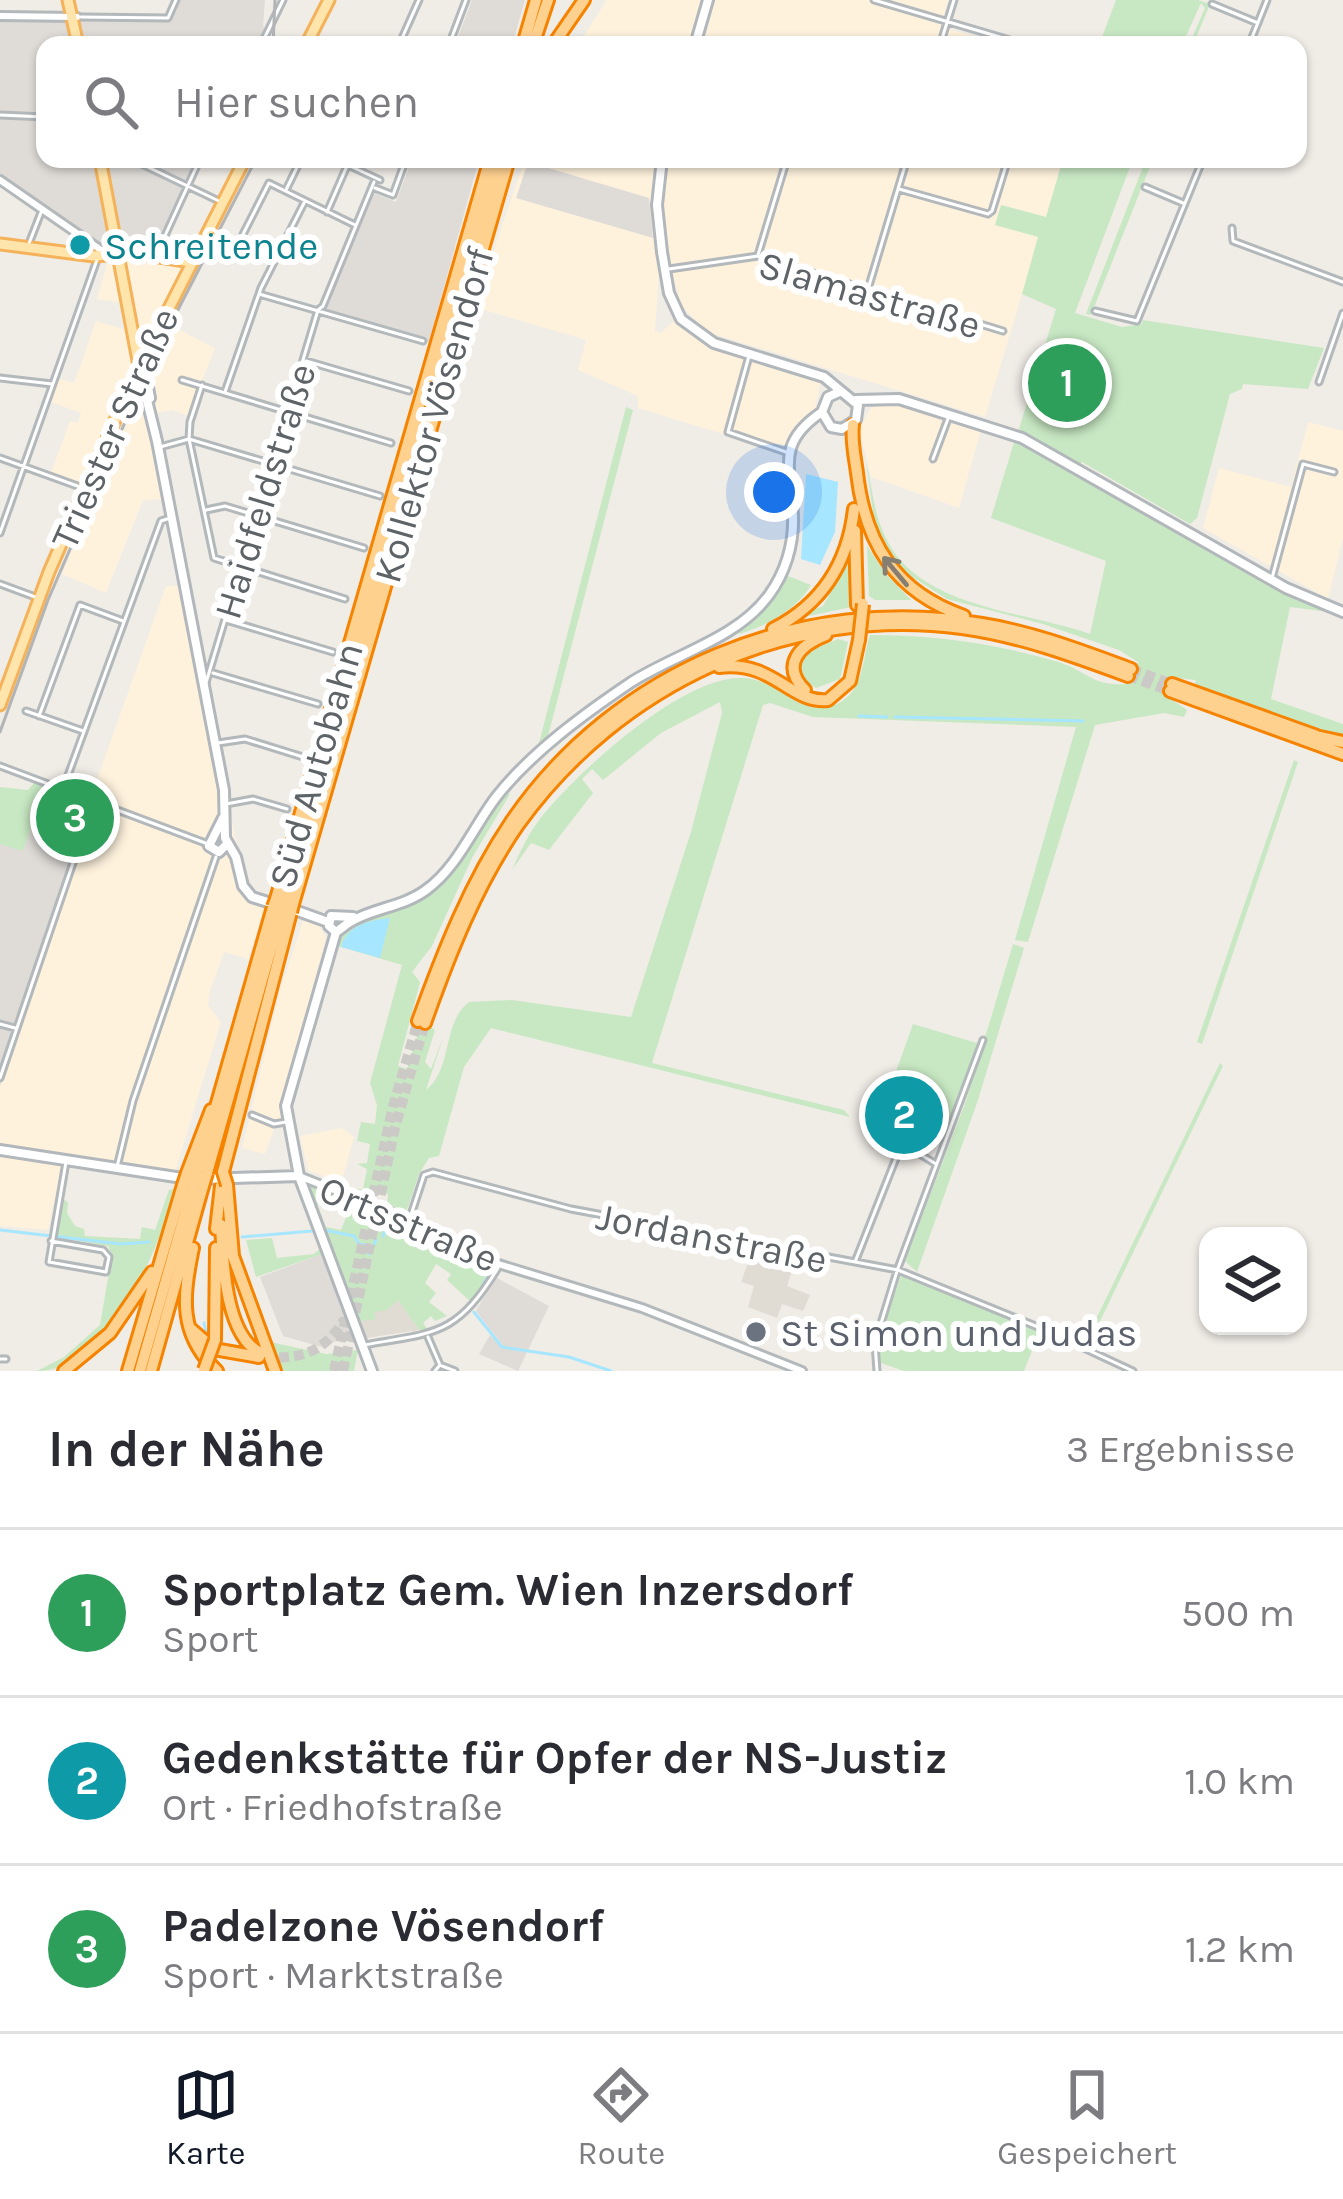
<!DOCTYPE html>
<html lang="de">
<head>
<meta charset="utf-8">
<style>
  body { margin:0; font-family:Karla,sans-serif; background:#f2f2f3; color:#2b2b33 }
  .controls { position:absolute; right:36px; bottom:36px; display:grid; overflow:hidden; border-radius:24px; box-shadow:0 3px 9px #0004 }
  .controls button { width:108px; height:108px; display:grid; place-items:center; padding:0; border:0; border-bottom:3px solid #e1e1e2; background:#fff; color:#2b2b33; font:60px sans-serif }
  .you { position:absolute; left:774px; top:492px; width:42px; height:42px; margin:-30px; border:9px solid #fff; border-radius:50%; background:#1a73e8; box-shadow:0 0 0 18px #1a73e833 }
  .badge { display:grid; place-items:center; width:78px; height:78px; border-radius:50%; background:#111827; color:#fff; font-size:39px; font-weight:700 }
  .pin { position:absolute; translate:-50% -50%; border:6px solid #fff; box-shadow:0 3px 12px #0006 }
  .list { margin:0; padding:0; list-style:none }
  h2 { display:flex; justify-content:space-between; align-items:center; height:156px; margin:0; padding:0 48px; font-size:51px }
  h2 small { font-size:39px; font-weight:400; color:#7c7c81 }
  .list li { display:grid; grid-template-columns:78px 1fr auto; gap:36px; align-items:center; box-sizing:border-box; height:168px; padding:0 48px; border-top:3px solid #e1e1e2 }
  .list b { display:block; font-size:45px; white-space:nowrap }
  .list p { margin:0; font-size:39px; white-space:nowrap; color:#7c7c81 }
  .list em { font-size:39px; font-style:normal; color:#7c7c81 }
  .icon { flex:none; width:66px; height:66px; fill:none; stroke:currentColor; stroke-width:2; stroke-linecap:round; stroke-linejoin:round }
  .map { position:relative; flex:none; width:1343px; height:1371px; overflow:hidden }
  .search { position:absolute; background:#fff; box-shadow:0 3px 9px #0004; left:36px; right:36px; top:36px; height:132px; display:flex; align-items:center; gap:30px; box-sizing:border-box; padding:0 42px; border-radius:24px; color:#7c7c81; font-size:45px }
  .sheet { height:660px; background:#fff }
  nav { display:flex; justify-content:space-around; align-items:center; box-sizing:border-box; height:168px; border-top:3px solid #e1e1e2; background:#fff; font-size:33px; color:#7c7c81 }
  nav a { display:grid; justify-items:center; gap:6px }
  nav .on { color:#111827 }
  .map>svg:first-child { display:block }
  .commercial { fill:#fef2dd }
  .industrial { fill:#dfdcd8 }
  .education { fill:#e0dcd4 }
  .green { fill:#c8e8c3 }
  .water { fill:#a7e6ff }
  .lines { fill:none; stroke-linecap:round; stroke-linejoin:round }
  .stream { stroke:#a7e6ff; stroke-width:3 }
  .motorway-tunnel { stroke:#cccac6; stroke-width:10; stroke-dasharray:10 5; stroke-linecap:butt }
  .minor-casing { stroke:#b3b8bb; stroke-width:9 }
  .tertiary-casing { stroke:#b3b8bb; stroke-width:12 }
  .secondary-casing { stroke:#b2b7bb; stroke-width:14 }
  .primary-casing { stroke:#f4b25b; stroke-width:15 }
  .motorway-casing { stroke:#f68300; stroke-width:16 }
  .minor { stroke:#fff; stroke-width:3 }
  .tertiary { stroke:#fff; stroke-width:6 }
  .secondary { stroke:#fff; stroke-width:8 }
  .primary { stroke:#ffe5ac; stroke-width:9 }
  .motorway { stroke:#ffd18f; stroke-width:10 }
  .tram { stroke:#b3b4b5; stroke-width:3 }
  .motorway-bridge-casing { stroke:#f68300; stroke-width:16; stroke-linecap:butt }
  .motorway-bridge { stroke:#ffd18f; stroke-width:10 }
  .oneway { stroke:#867e71 }
  .culture-dot { fill:#0f9aa8; stroke:#fff; stroke-width:4.5 }
  .worship-dot { fill:#6b7280; stroke:#fff; stroke-width:4.5 }
  .labels { text-anchor:middle; stroke-width:12; stroke-linejoin:round; paint-order:stroke }
  .culture-label { font-size:39px; fill:#0d838f; stroke:#fff; text-anchor:start }
  .street-label { font-size:39px; fill:#5e6367; stroke:#fff }
  .worship-label { font-size:39px; fill:#5b616d; stroke:#fff; text-anchor:start }
</style>
</head>
<body>
<div class="map">
<svg width="1343" height="1371" viewBox="0 0 1343 1371">
  <rect width="100%" height="100%" fill="#f0ece6"/>
  <path class="commercial" d="M607,0H948L941,27L1006,45H578Z
    M525,159H1063L1046,217L1002,205L1039,237L985,417L707,332L681,305L674,279L659,274L655,331L661,333L674,321L707,347L820,383L815,411L796,428L782,452L638,408V396L578,370L586,340L474,307Z
    M118,241L188,257L80,484L51,473L70,421L78,423L81,413L51,402L59,379L74,383L96,321L129,331L123,303L97,299L111,248Z
    M170,325L215,348L188,416L173,410L156,413L166,499L143,500L106,593L62,574Z
    M891,403L981,430L959,508L871,477L859,428L871,408Z
    M1308,422L1343,431V538L1328,599L1203,528L1219,468L1291,487Z
    M166,586H185L243,879L248,890L267,900L248,959L224,952L210,991L208,1005L221,1022L175,1172L0,1144V1086L94,788Z
    M304,918L318,923L326,938L283,1098L282,1128L275,1127L265,1154L242,1148L280,990Z
    M342,1128L354,1137L341,1184L308,1170L300,1136Z
    M0,1154L63,1163L48,1230L0,1226Z"/>
  <path class="industrial" d="M176,0H265L263,26L267,36L264,45H45V159H202L158,251L118,241L101,250L0,180V15L167,17Z
    M472,0H525L512,45H455Z
    M412,159H479L429,342L324,312L374,193L396,202Z
    M528,162L649,198L653,238L516,198Z
    M45,785L92,801L0,1086V844L23,850Z
    M322,1254L354,1334L321,1347L283,1336L260,1277Z
    M495,1277L549,1306L518,1371L479,1354L490,1335L502,1348L511,1349L504,1347L476,1311Z"/>
  <path class="education" d="M754,1247L797,1255L787,1286L810,1295L803,1311L782,1304L777,1318L748,1307L754,1286L741,1282Z
    M343,1282L392,1291L419,1330L366,1338Z"/>
  <path class="green" d="M1116,0H1198L1210,4L1193,45H1189L1205,8L1201,3L1182,45H1099Z
    M1063,159H1133L1075,313L1122,327L1142,324L1143,320L1324,348L1308,389L1243,384L1242,389L1230,394L1197,518L1190,524L1082,462L1079,467L1019,429L1056,309L1022,294L1038,237L995,225L1001,205L1046,217Z
    M1146,159H1153L1091,315L1086,314Z
    M626,407L633,410L547,740L538,747Z
    M1015,439L1052,456L1289,596L1343,615V619L1329,612L1290,607L1271,699L1343,724V740L1194,686L1196,680L1175,678L1168,697L1187,710L1184,717L1164,713L1095,725L1028,942L1015,940L1076,727L813,717L770,703L763,705L652,1063L844,1110L850,1117L491,1028L464,1067L439,1156L429,1158L419,1174L406,1213L387,1204L388,1194L369,1190L367,1196L348,1189H363L367,1169L357,1164L367,1163L370,1144L357,1141L361,1122L375,1124L377,1105L370,1083L402,965L338,946C344,913 399,913 424,896C454,875 482,822 504,792L510,794L472,858L432,946L412,972L420,982L398,1066L407,1069L422,1022L435,1030L425,1062L431,1069L444,1035L426,1090C453,1069 442,1022 469,1002L512,1000L631,1017L691,832L722,713L720,702L661,733L603,780L592,769L582,779L593,793L549,850L531,843L512,870C521,850 529,832 543,815C580,770 683,675 743,678C778,679 800,719 835,705C864,693 862,660 870,635C934,635 993,643 1055,661C1090,671 1089,687 1131,684L1138,662L1119,650L1043,624L947,599L903,571L888,552L874,520L866,461C872,485 873,510 884,534C916,609 1023,610 1090,634L1106,561L991,518Z
    M867,546L886,574L911,600H875L869,596Z
    M851,556V607L809,616L808,612L823,606Z
    M788,576L811,585C796,610 768,625 740,634L736,631L756,620Z
    M838,639L848,642L840,679L816,688L801,679L799,669L806,652Z
    M1294,760L1298,762L1202,1044L1197,1042Z
    M35,782L45,785L23,851L0,844V787L28,790Z
    M1013,944L1024,948L978,1100L917,1272L905,1261L966,1101Z
    M913,1024L977,1043L949,1131L914,1120L910,1132L901,1133L878,1122Z
    M1220,1063L1223,1066L1089,1344L1085,1342Z
    M312,1186L343,1197L342,1200L323,1194L318,1206L326,1227L341,1230L352,1203L390,1215V1227L397,1218L490,1267L489,1273L471,1302L447,1280L451,1274L436,1264L425,1283L436,1293L429,1302L447,1316L435,1321L431,1316L423,1323L428,1330H419L398,1300L387,1310L374,1312L376,1319L360,1321L361,1328L309,1190Z
    M177,1188C158,1246 112,1371 37,1371L64,1357L100,1325L112,1255L108,1246L56,1237L61,1198L68,1202L67,1213L75,1226L84,1229L85,1236L140,1239L142,1227L155,1230L169,1190Z
    M272,1238L277,1258L314,1254L320,1249L322,1254L256,1277L246,1240Z
    M901,1276L1040,1331L1024,1371H904L878,1362L876,1348Z
    M270,1342L326,1354L358,1350L354,1371H280Z"/>
  <path class="water" d="M806,474L838,482L835,532L820,565L801,559Z
    M390,918L380,958L341,947C347,925 370,920 390,918Z"/>
  <g class="lines">
    <path class="stream" d="M859,716L887,717
      M895,717L1083,721
      M395,1222L489,1268L490,1273L477,1295
      M0,1230L121,1244L149,1242
      M383,1236L390,1220
      M242,1237L324,1230L354,1236L359,1244L367,1245L369,1254L376,1240
      M474,1312L502,1347L569,1357L611,1371
      M204,1323L206,1332L211,1334"/>
    <path class="motorway-tunnel" d="M1131,669L1172,684
      M1128,676L1170,691
      M264,1357C301,1360 324,1352 344,1320
      M334,1371L393,1106L418,1021
      M343,1371L395,1128L425,1023"/>
    <g class="minor-casing">
      <path id="minor" d="M874,0L1027,45
        M1212,4L1258,23
        M81,17L168,18L176,0
        M261,45L283,0
        M399,45L419,0
        M449,45L466,0
        M940,45L954,0
        M1249,45L1267,0
        M0,115L45,117
        M131,159L221,202
        M350,166L380,180
        M1145,187L1183,203
        M375,188L393,195L406,159
        M899,189L988,214L992,211L1008,159
        M286,190L301,159
        M327,212L350,159
        M1232,228L1233,241L1343,282
        M28,246L42,210
        M158,251L200,159
        M234,252L269,183L355,225
        M758,255L787,159
        M669,269L758,256L1003,331
        M868,289L907,159
        M259,294L423,341
        M1095,311L1137,321L1203,159
        M749,356L728,432L789,453
        M306,361L409,391
        M0,378L52,384
        M182,380L391,443
        M1319,382L1343,313
        M202,385L190,422L189,439L214,558L345,599
        M225,392L261,288L305,201
        M160,447L189,439L380,496
        M0,458L83,488
        M933,459L949,416
        M206,510L225,506L364,548
        M0,533L98,257
        M1272,578L1303,464L1334,472
        M0,584L38,598
        M226,620L333,652
        M213,673L318,704
        M205,686L318,310L323,306L374,182
        M26,711L83,731
        M39,716L80,605L123,621
        M218,743L245,739L303,757
        M0,766L208,844
        M63,789L161,521L167,519
        M226,804L253,799L287,809
        M0,1024L15,1028
        M0,1078L94,801
        M252,1115L274,1124L286,1122
        M877,1128L936,1164
        M117,1167L133,1101L216,857
        M409,1221L424,1175L433,1172L571,1209L898,1270L1043,1329L1133,1371
        M51,1241L103,1250L109,1257L106,1272L49,1262L66,1162
        M855,1262L902,1143
        M428,1337L440,1365L435,1371
        M364,1345C437,1332 456,1336 498,1268
        M0,1359H6
        M442,1366L455,1371
        M877,1371L875,1343L898,1268L983,1040"/>
    </g>
    <g class="tertiary-casing">
      <path id="tertiary" d="M0,16L77,17
        M0,180L101,250
        M299,1176L387,1211L492,1262L642,1308L802,1371"/>
    </g>
    <g class="secondary-casing">
      <path id="secondary" d="M695,45L708,0
        M662,159L657,205L662,252L669,293L681,319L714,343L824,377L858,405L856,420L842,429L831,427L822,412L828,397L839,392
        M143,360L150,398
        M139,368L157,441L224,790L225,838L236,857L243,886L252,897L277,905
        M856,400L899,399L1022,438L1286,588L1343,612
        M223,818L209,846L219,852L227,844
        M292,909L328,922
        M336,932L329,926L331,916L353,917
        M0,1150L189,1179
        M204,1179L299,1176
        M372,1371L299,1176L286,1106L336,932C341,929 345,925 350,922C373,908 403,907 426,890C458,867 473,827 497,796C532,752 584,714 630,683C675,654 737,639 769,595C785,573 794,545 793,517C792,469 774,444 822,412"/>
    </g>
    <g class="primary-casing">
      <path id="primary" d="M68,0L78,45
        M306,45L329,0
        M100,159L139,366
        M0,244L94,256L133,253L192,262
        M0,705L49,572L133,379L245,159"/>
    </g>
    <g class="motorway-casing">
      <path id="motorway" d="M523,45L536,0
        M533,45L548,0
        M553,45L584,0
        M433,386L499,159
        M853,425C851,441 855,457 857,473C865,543 895,592 964,616
        M855,531L857,605
        M773,629C822,604 848,563 854,509
        M719,667C774,660 790,704 828,700L850,681L859,640
        M1172,684L1317,736
        M805,690C780,665 800,645 826,635
        M1170,691L1343,754
        M1320,737L1343,742
        M276,899L490,159
        M284,902L421,427
        M293,904L509,159
        M418,1021C443,952 470,883 511,822C614,670 802,593 982,624C1033,632 1082,651 1131,669
        M425,1023C449,955 477,884 518,825C619,684 789,605 962,628C1020,636 1074,656 1128,676
        M223,1172L291,912
        M187,1173L211,1110
        M197,1173L273,907
        M207,1173L282,910
        M227,1185L233,1256L275,1371
        M221,1225C223,1260 225,1337 261,1353
        M216,1229L221,1186
        M193,1248C183,1297 178,1334 217,1371
        M191,1329L214,1349L259,1357
        M215,1340L216,1248
        M64,1371L110,1333L152,1272
        M128,1371L183,1185
        M140,1371L193,1186
        M151,1371L203,1186"/>
    </g>
    <use href="#minor" class="minor"/>
    <use href="#tertiary" class="tertiary"/>
    <use href="#secondary" class="secondary"/>
    <use href="#primary" class="primary"/>
    <use href="#motorway" class="motorway"/>
    <path class="tram" d="M273,45L275,0
      M0,732L48,600L151,362L256,159"/>
    <g class="motorway-bridge-casing">
      <path id="motorway-bridge" d="M859,640L863,604
        M273,907L276,899
        M282,910L284,902
        M291,912L293,904
        M223,1172L227,1185
        M183,1185L187,1173
        M193,1186L197,1173
        M203,1186L207,1173
        M204,1370L215,1340"/>
    </g>
    <use href="#motorway-bridge" class="motorway-bridge"/>
  </g>
  <defs><path id="oneway-shaft" d="M-6 0H5M1.5-3L5.5 0L1.5 3" fill="none" stroke-width="1.6" stroke-linecap="round" stroke-linejoin="round" transform="scale(3)"/></defs>
  <use class="oneway" href="#oneway-shaft" transform="translate(895 571) rotate(-130)"/>
  <circle class="culture-dot" cx="80" cy="245" r="12"/>
  <circle class="worship-dot" cx="756" cy="1332" r="12"/>
  <g class="labels">
    <g class="culture-label">
      <text x="104" y="259">Schreitende</text>
    </g>
    <g class="street-label">
      <text transform="translate(870 294) rotate(16)" y="14">Slamastraße</text>
      <text transform="translate(433 415) rotate(-74)" y="14">Kollektor Vösendorf</text>
      <text transform="translate(114 428) rotate(-66)" y="14">Triester Straße</text>
      <text transform="translate(264 491) rotate(-73)" y="14">Haidfeldstraße</text>
      <text transform="translate(315 765) rotate(-74)" y="14">Süd Autobahn</text>
      <text transform="translate(409 1223) rotate(23)" y="14">Ortsstraße</text>
      <text transform="translate(712 1237) rotate(11)" y="14">Jordanstraße</text>
    </g>
    <g class="worship-label">
      <text x="780" y="1346">St Simon und Judas</text>
    </g>
  </g>
</svg>
<div class="controls">
<button><svg class="icon" aria-label="layers" viewBox="0 0 24 24"><path d="M12 4l9 5-9 5-9-5zM3 14l9 5 9-5"/></svg></button>
</div>
<div class="you"></div>
<div class="pin badge" style="left:1067px;top:383px;background:#2e9e5b">1</div>
<div class="pin badge" style="left:904px;top:1115px;background:#0f9aa8">2</div>
<div class="pin badge" style="left:75px;top:818px;background:#2e9e5b">3</div>
<div class="search"><svg class="icon" aria-label="search" viewBox="0 0 24 24"><circle cx="10" cy="10" r="6"/><path d="M15 15l6 6"/></svg>Hier suchen</div>
</div>
<section class="sheet">
<h2>In der Nähe<small>3 Ergebnisse</small></h2>
<ul class="list">
<li><span class="badge" style="background:#2e9e5b">1</span><div><b>Sportplatz Gem. Wien Inzersdorf</b><p>Sport</p></div><em>500 m</em></li>
<li><span class="badge" style="background:#0f9aa8">2</span><div><b>Gedenkstätte für Opfer der NS-Justiz</b><p>Ort · Friedhofstraße</p></div><em>1.0 km</em></li>
<li><span class="badge" style="background:#2e9e5b">3</span><div><b>Padelzone Vösendorf</b><p>Sport · Marktstraße</p></div><em>1.2 km</em></li>
</ul>
</section>
<nav>
<a class="on"><svg class="icon" aria-label="map" viewBox="0 0 24 24"><path d="M3 6l6-2 6 2 6-2v14l-6 2-6-2-6 2zM9 4v14M15 6v14"/></svg>Karte</a>
<a><svg class="icon" aria-label="directions" viewBox="0 0 24 24"><path d="M12 3l9 9-9 9-9-9zM9 14v-3h6M13 9l2 2-2 2"/></svg>Route</a>
<a><svg class="icon" aria-label="saved" viewBox="0 0 24 24"><path d="M7 4h10v16l-5-4-5 4z"/></svg>Gespeichert</a>
</nav>
</body>
</html>
